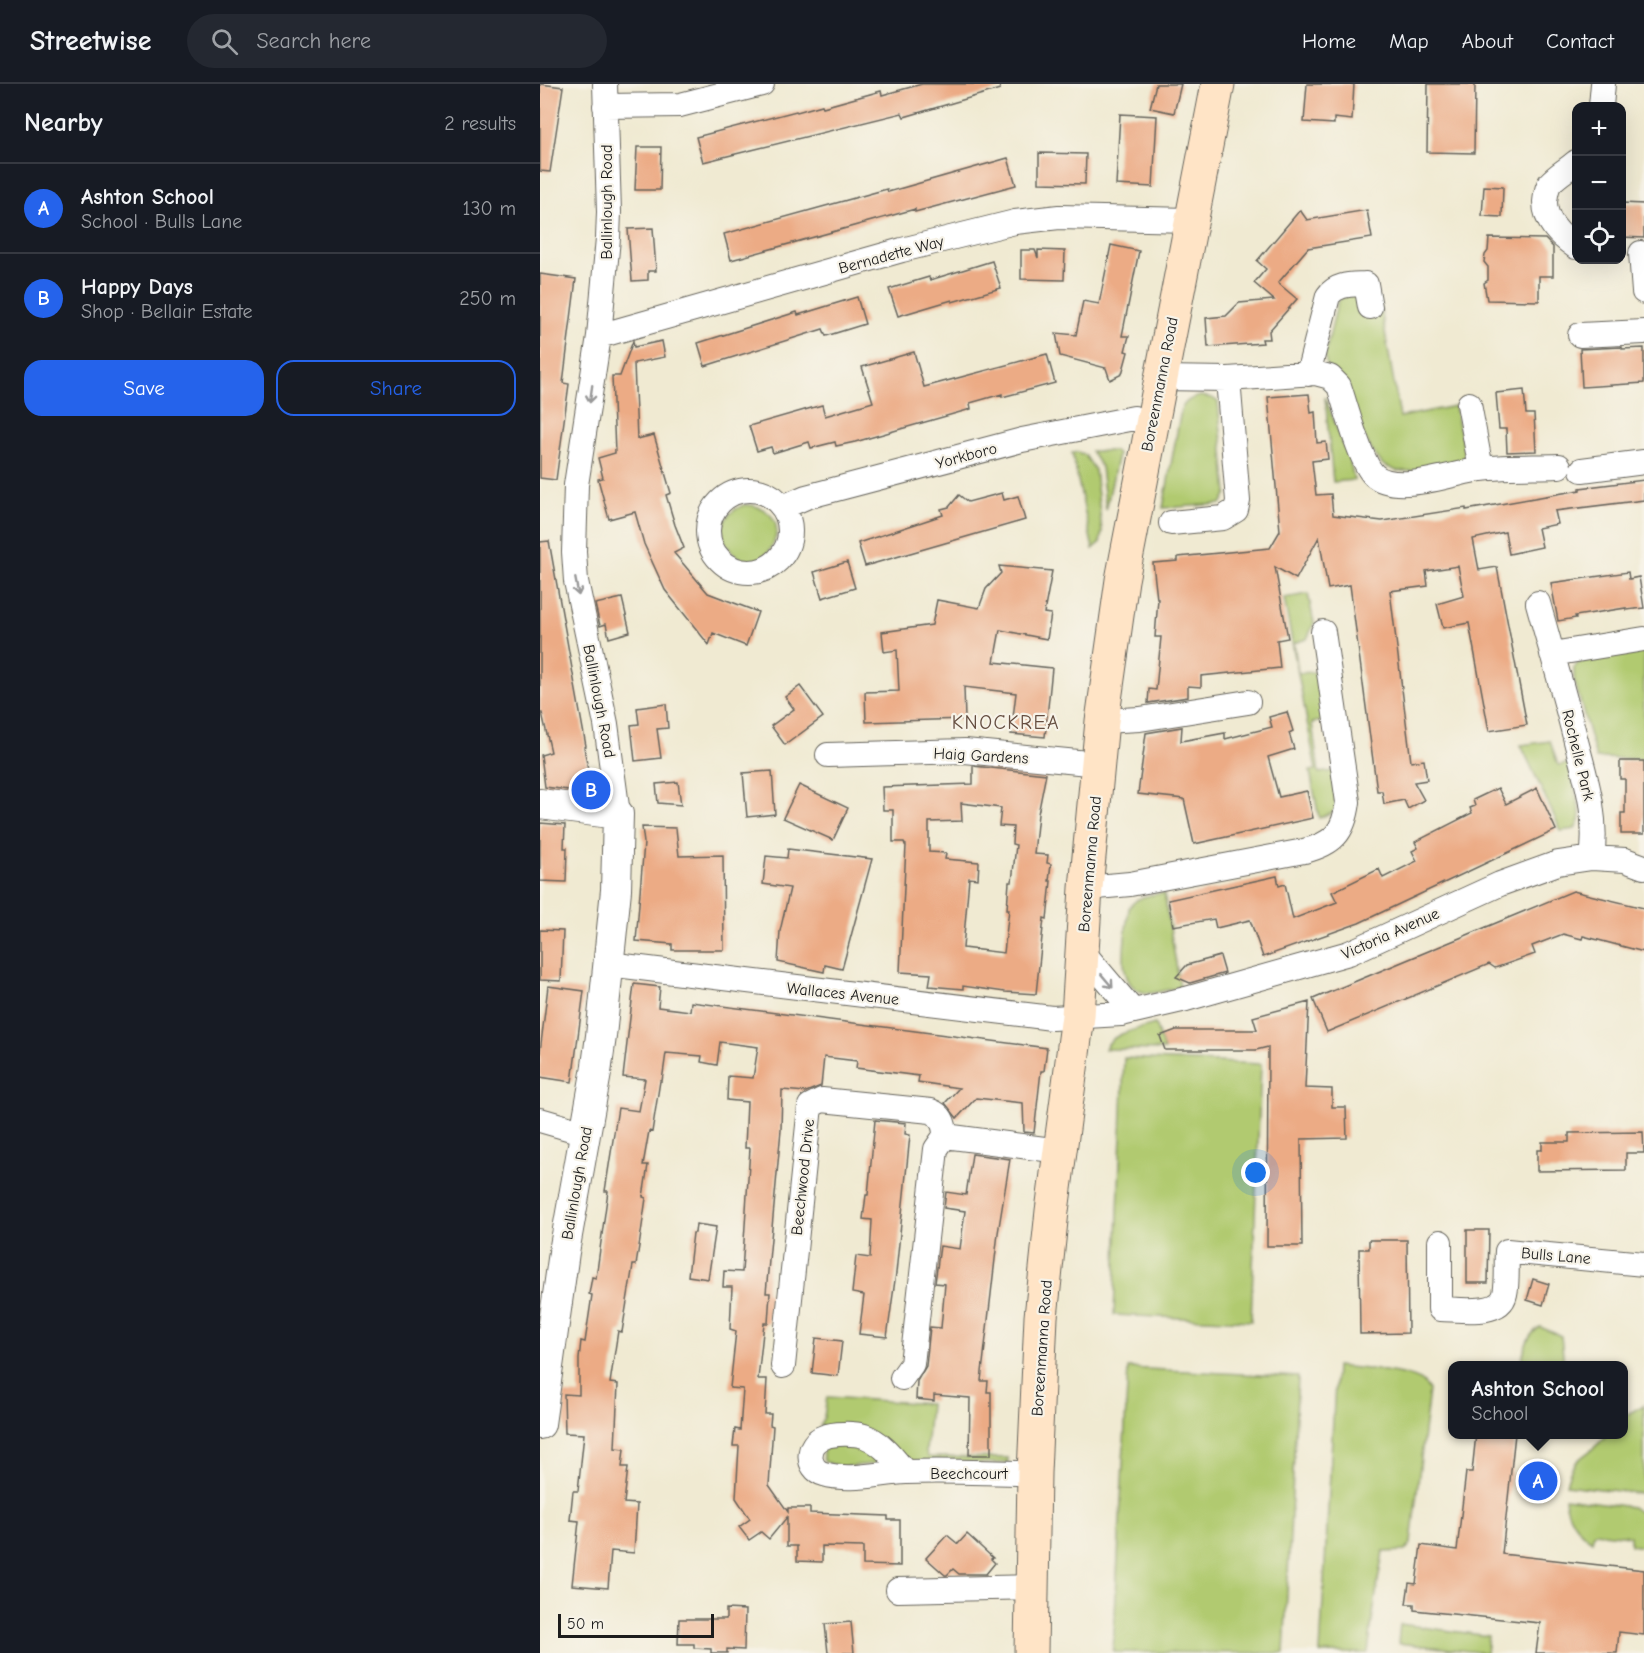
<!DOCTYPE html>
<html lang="en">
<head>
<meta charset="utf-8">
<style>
  body { margin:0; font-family:"Comic Neue",sans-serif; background:#242831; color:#f1f3f6 }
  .controls { position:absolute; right:18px; top:18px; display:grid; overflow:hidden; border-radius:12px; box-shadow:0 6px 24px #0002 }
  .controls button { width:54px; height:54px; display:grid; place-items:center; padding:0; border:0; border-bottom:2px solid #363941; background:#171b24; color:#f1f3f6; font:30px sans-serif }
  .scale { position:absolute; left:18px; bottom:15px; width:156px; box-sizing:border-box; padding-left:6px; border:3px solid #1c1c1c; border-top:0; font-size:16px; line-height:21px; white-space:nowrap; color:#1c1c1c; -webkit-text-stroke:4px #f7f3e8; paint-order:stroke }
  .you { position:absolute; left:716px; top:1089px; width:21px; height:21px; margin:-15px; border:4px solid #fff; border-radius:50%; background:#1a73e8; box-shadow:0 0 0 9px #1a73e833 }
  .badge { display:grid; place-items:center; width:39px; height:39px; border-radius:50%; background:#2563eb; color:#fff; font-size:20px; font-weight:700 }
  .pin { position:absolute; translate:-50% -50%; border:3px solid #fff; box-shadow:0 2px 6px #0006 }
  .popup { position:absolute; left:908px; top:1277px; width:180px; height:78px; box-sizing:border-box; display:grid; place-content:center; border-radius:12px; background:#171b24; filter:drop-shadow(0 2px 4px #0005); font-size:20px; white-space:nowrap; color:#9ea1a6 }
  .popup b { font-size:22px; color:#f1f3f6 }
  .popup::after { content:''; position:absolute; left:50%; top:100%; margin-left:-12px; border:12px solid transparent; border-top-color:#171b24 }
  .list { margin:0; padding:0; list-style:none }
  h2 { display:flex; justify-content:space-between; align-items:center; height:78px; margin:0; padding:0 24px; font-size:26px }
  h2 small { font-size:20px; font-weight:400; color:#9ea1a6 }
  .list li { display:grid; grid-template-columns:39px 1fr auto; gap:18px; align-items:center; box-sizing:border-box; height:90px; padding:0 24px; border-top:2px solid #363941 }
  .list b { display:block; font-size:22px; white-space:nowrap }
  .list p { margin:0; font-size:20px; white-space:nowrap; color:#9ea1a6 }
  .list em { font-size:20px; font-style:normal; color:#9ea1a6 }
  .actions { display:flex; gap:12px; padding:18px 24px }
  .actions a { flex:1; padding:14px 0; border:2px solid #2563eb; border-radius:18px; text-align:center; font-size:21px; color:#2563eb }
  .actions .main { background:#2563eb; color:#fff }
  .icon { flex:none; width:33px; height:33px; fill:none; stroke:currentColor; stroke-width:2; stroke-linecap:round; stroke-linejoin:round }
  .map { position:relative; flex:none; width:1104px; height:1569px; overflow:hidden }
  header { display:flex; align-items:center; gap:36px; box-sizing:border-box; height:84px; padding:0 30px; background:#171b24; border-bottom:2px solid #363941 }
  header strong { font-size:28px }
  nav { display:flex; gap:33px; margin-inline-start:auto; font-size:21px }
  .search { width:420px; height:54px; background:#242831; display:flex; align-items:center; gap:15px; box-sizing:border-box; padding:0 21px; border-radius:33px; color:#9ea1a6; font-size:22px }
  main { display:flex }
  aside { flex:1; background:#171b24 }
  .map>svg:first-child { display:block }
  .green { fill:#b1ca6f; stroke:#667346; stroke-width:1.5 }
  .building { fill:#ecab85; fill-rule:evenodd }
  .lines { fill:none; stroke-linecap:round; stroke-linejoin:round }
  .minor-casing { stroke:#66645c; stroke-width:26 }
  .tertiary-casing { stroke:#66645c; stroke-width:32 }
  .secondary-casing { stroke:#66645c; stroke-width:35 }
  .minor { stroke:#fff; stroke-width:24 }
  .tertiary { stroke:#fff; stroke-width:30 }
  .secondary { stroke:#ffe4c6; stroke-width:33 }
  .oneway { stroke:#999 }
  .labels { text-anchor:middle; stroke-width:4.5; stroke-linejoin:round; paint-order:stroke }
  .street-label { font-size:16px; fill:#1c1c1c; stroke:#f7f3e8 }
  .quarter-label { font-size:20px; letter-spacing:1.5px; fill:#654e41; stroke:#f7f3e8 }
</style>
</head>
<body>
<header>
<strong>Streetwise</strong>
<div class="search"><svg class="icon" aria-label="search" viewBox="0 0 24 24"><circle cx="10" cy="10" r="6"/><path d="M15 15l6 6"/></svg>Search here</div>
<nav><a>Home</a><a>Map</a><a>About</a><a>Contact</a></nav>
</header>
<main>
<aside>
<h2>Nearby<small>2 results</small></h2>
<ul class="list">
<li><span class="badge">A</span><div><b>Ashton School</b><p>School · Bulls Lane</p></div><em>130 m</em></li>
<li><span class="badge">B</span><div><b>Happy Days</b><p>Shop · Bellair Estate</p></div><em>250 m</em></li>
</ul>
<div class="actions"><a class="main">Save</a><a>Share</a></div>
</aside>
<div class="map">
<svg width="1104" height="1569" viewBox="0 0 1104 1569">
  <rect width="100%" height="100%" fill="#f7f3e8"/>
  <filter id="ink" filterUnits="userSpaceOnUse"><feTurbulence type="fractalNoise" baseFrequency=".0167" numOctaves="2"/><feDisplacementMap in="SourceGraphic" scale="12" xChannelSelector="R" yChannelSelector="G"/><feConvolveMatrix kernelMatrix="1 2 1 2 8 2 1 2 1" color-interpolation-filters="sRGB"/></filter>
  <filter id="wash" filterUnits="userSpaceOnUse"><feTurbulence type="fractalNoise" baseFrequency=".008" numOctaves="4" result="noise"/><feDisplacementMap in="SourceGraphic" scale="24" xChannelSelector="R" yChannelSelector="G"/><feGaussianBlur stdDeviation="1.35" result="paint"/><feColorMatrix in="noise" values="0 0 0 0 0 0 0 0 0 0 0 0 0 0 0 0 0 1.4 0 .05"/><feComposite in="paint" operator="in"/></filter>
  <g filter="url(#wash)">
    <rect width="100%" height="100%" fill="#f0ead2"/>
    <path class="green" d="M812,209L841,225L860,333L915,322L926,377L882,387H857L843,381L832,367L786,280L785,271L798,216Z
      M661,312L672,314L678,318L687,409L681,420L623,424L641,326C645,317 651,314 661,312Z
      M785,313L811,382L814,396L793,398Z
      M551,367H574L578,370L566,426L561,383Z
      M537,368L545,371L555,386L562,448L560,459L553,465L532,369Z
      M204,421C223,420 242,434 235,455C216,511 149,444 204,421Z
      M768,510L774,539L767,555L754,559L758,589L777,588L786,636L772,639L779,689L794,687L796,724L792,729L779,734L770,687L776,686L744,514Z
      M1104,566V675L1056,674L1034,595V583C1045,570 1087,569 1104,566Z
      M1010,657L1018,681L1029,679L1040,729L1039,737L1035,745L1021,747L981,661Z
      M624,809L640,903C631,905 620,908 611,909C571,910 586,849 589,824C596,812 611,811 624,809Z
      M615,940L624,966L565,965C572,948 599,945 615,940Z
      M584,974L721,980L711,1237L574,1231Z
      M1000,1243L1021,1252L1024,1281H981C984,1266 986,1252 1000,1243Z
      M796,1282C815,1284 869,1287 883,1298C885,1300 887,1303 889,1306L871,1459L865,1467L843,1468C837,1501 832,1535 828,1569H780Z
      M588,1284L758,1293L744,1569L573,1568Z
      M287,1313L390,1320L386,1368L388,1373L468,1374V1379H377L280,1341L284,1333Z
      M1104,1321V1410L1026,1401C1032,1369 1051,1373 1066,1351L1084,1350V1332Z
      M322,1361L342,1379L303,1383L285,1378C281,1372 282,1367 287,1362Z
      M1025,1414L1092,1423L1104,1432V1463L1090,1461V1452L1054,1448L1052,1457C1038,1448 1026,1431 1025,1414Z
      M860,1540L948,1552L946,1569L858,1559Z"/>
    <g id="blocks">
      <path class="building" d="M0,0L23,3L10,88L0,87Z
        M382,0H459L460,5L364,33L362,29L163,78L156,53L256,27L257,28L282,21L283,23L341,7L342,11Z
        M616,0H641L634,29L610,24Z
        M767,0H814L812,36L794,34V40L764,38Z
        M888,0H935L934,69L887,68Z
        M580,30L617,32L613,103L576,101Z
        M97,63H121L120,106H95Z
        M499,69L546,70L545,100L499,99Z
        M468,74L476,101L375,128V125L191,176L184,150L347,105L348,108Z
        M944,102L963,103L962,133L942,132Z
        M1082,119L1104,120V154L1082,153Z
        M760,126L767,136L827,126L832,154L768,164L738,199L757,215L729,247L730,255H722L723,259L668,263L666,234L686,232L699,219L734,216L714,199L726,185L717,177Z
        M113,144L116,187H108V196L92,197L88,145Z
        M949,154L1005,155L1013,163V192H999V217L947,216L944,199L948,196V183L944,178L945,171L948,167Z
        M571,161L599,167L582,252H589L585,267L588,268L582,290L570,296L566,284L520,272L516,249L536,251L543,217L559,220Z
        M481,166H495L498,174V166L525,167L524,196L481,195Z
        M452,177L461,204L412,218V216L358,232L349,205L389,193L390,196Z
        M0,190L36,195L23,299L29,300L16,396L0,394Z
        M317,213L325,240L286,252L283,245L165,282L158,259L257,228L258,231Z
        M93,257L94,263L122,257L125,273L94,279L97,355L114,351L131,409L126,411L135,441L144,464L134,469L168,509L218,528L206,562L173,549L169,561L125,506L104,460L95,428L69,435L58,395L63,394L58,374L75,369L72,292H80Z
        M1082,263V265L1104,264V299L1042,303L1040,265Z
        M374,268L384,303L507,270L515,299L462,313V310L430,319L431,325L315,358L296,362L295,358L271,364L269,358L233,369L231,363L217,367L209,342L282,321L285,332L333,318L322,283Z
        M984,306L986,330H994L996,367L967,368L966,345H959L956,309Z
        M769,310L771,329L775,328L777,359L786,358L788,375L772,377L776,411L791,410L793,431L842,437L926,424V426L1040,406V404L1104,396V416L1015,427L1018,440L998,444L1002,463L969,470L965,448L933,455L939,486L957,483L987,641L949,647L929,539L903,544L897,520L924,512L918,482L886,487L888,502L850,507L871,678L884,676L887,696L874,698L884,716L868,725L864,716L844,720L842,707H837L810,501L788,505L779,453L756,495L735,483L748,554L737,556L740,584L661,592V603L648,602V613L608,619L609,605L616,606L621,553H615L618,515H617L613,479L638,477V473L730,464L740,447L728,313Z
        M462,409L464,416L478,412L485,436L325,482L318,459L403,431L401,425L409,423L419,411L428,418Z
        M9,457L46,662L44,663L52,709L5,703L1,671L11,668L2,629H0V458Z
        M307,478L315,504L282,514L274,488Z
        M459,482L512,487L504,529L511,530L507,555L460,546L454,578L512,584L505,653L471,650L476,609L424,603L425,635L326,638L325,608L359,607L357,566L344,568L342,548L392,541L397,516L439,524L446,505L461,489Z
        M1088,488L1089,495L1099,493L1104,524L1086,526V524L1035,532L1036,534L1018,537L1011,499Z
        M82,514L90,548L69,554L66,540L60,542L55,520Z
        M260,602L283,633L245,661L231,642L254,625L245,613Z
        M126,620L128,644L117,645L121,674L95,677L91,641L99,640L97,624Z
        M747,628L753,647L749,649L754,665L728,673L739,713L767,707L773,734L654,760L644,715L598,710L606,649L642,643L641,657L685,649V655L732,643L729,633Z
        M1080,677H1104V750H1081V729H1085V695H1080Z
        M433,682L506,690L498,730L494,770L508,771L507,779L511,780L509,797H511L507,835L504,834L496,910L465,908L423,902V905L389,902L391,890L360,888L366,761H365L364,758H353V726H343L342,703L433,700ZM421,719L461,724L459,742L473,743L472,760L476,761L472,798H469L467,825H469L464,869L423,864L429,794L438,795L439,778L405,775L406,769L389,768V738L422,737Z
        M232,687L235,730L207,733L203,689Z
        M138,698L141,721L118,719L116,700Z
        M259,701L308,724L293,756L243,734Z
        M958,704L966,720L997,704L1016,746L819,839L723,873L710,836L676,844L674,835L633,842L628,816L737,792L739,802L745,800L753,835L797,818L792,808L839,785L843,794L877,777L872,767L878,764L875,758L932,729L930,724L935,722L933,716Z
        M0,739L25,741L24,764H27L26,798L0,797Z
        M102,743L136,744L139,772L183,771L184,866H132V860L96,857L104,759Z
        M248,765L332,775L302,885L285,881L284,888L238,878L240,847L250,804L223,800L226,772L247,774Z
        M1033,807L1104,824V868L1043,852L1042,855L1023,850L992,862L995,870L955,884L949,880L787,948L773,915Z
        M0,846L23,847L21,897L0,896Z
        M680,872L685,889L650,899L636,893L647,881Z
        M94,900L120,903L118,923L150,927L151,918L507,964L504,987H501L494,1049L484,1048L483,1019L436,1014L417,1034L405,1019L419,1004L378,998L379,992L316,984L317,977L284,973L281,1002L266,1008L242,1006L241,1046L226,1209H230L228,1239H224L218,1295H227L225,1330H231L230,1341L233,1342L229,1401L248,1428V1424H270V1429L348,1432V1436H360V1482L323,1481V1463L282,1462V1478L257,1477V1462H247V1433L229,1455L221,1448L209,1456L199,1443L210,1435L196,1414L199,1362H193L195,1345L200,1346L203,1305L190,1304L196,1247L190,1245L192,1203H183L184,1187L202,1188L210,1064H205L207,1018L187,1016L188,992L213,994L218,963L180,958L177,981L161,978L162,972L126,969L122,997H120L112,1048L109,1047L103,1081H108L103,1113L106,1114L100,1156L96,1181H93L82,1248L78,1247L70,1299L78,1300L75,1364L84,1365L82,1383H88L84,1419L97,1420L94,1469L71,1467L68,1504L32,1501L39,1437L30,1436L33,1407H38L44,1350L25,1349L24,1310L39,1311V1275L41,1257L45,1258L52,1211L49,1210L52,1193L56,1194L68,1107H65L78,1024L99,1027L105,995L83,993Z
        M8,902L44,907L32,998L0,993V968Z
        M769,918L765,1004L792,1005V1023H806L807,1054L761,1055L762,1162H727L728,963L716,966H625L620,952L636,946H717L713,933Z
        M335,1036L366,1039L365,1050L370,1051L356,1189L347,1253L319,1250L324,1211L312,1209L316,1172L330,1174L332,1136L323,1135L326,1111H328Z
        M1103,1048L1104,1069H1086V1086L997,1087V1066H1002V1058H1029V1049Z
        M432,1070L470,1075L458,1149L441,1297H448L447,1308H451V1371H429L430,1314L394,1311V1317L376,1315L377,1297L386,1282L390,1243L401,1244L405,1200L395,1199L400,1162L420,1165L425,1127L404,1124L406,1108L426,1111Z
        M156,1140L176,1143L168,1195L148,1192L153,1149H155Z
        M927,1146H949L948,1199H927Z
        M829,1156H867L868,1249L820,1250L819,1165H829Z
        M993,1195L1009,1200L1003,1221L987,1216Z
        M276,1254L302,1257L298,1292L272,1289Z
        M936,1350H975L962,1470L1104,1486V1551L1079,1548L1077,1569H996L1000,1539L874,1526V1520H866L869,1499L876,1500L881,1461L917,1466L926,1388H932Z
        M427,1450L453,1474L451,1475L455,1479L446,1490H419L413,1485L407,1491H405L386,1474L407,1451L418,1460Z
        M186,1525L205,1526L204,1566L187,1565V1569H171V1565L154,1564V1560H138L139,1535H186Z
        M311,1538L314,1569H288L285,1540Z"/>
    </g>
  </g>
  <g filter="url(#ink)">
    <use href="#blocks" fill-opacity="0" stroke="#66645c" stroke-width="1.5"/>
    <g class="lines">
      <g class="minor-casing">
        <path id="minor" d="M65,0L69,128L68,154L59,252L36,401L34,468L36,497L66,640L78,730
          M65,22L140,21L222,0
          M1061,22L1063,0
          M1036,78C1028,85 1017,91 1010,99C1006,105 1006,111 1005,118C1005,138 1020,152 1036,163
          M1101,169L1104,208
          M1040,251L1104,248
          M59,252L362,166L475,138L519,133L650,136
          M768,290L788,212C797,199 813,201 826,200L830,223
          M621,294L688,295L775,289L790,293L799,302C806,322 820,378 834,391C856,411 914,389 941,385C967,382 993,383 1019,382
          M929,320L941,385
          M1042,386L1104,378
          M168 447a41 41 0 1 1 82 0a41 41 0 1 1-82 0Z
          M243,423L266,413L482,356L594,334L611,342
          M631,439L683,434L696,426L698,417L688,295
          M998,519C1011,566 1025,613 1037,661C1047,698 1058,735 1052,774
          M1012,570L1104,555
          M562,637L600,635L708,618
          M288,671L425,667L558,680
          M546,804L590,800L764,767C793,760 804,749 808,718L783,548
          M542,867L593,927
          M68,880L512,934L581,930L646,915L809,869L960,800L1018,779L1052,774L1085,776L1104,783
          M0,1036L45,1049
          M900,1158V1225C918,1225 960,1233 965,1210C968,1197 966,1181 967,1167L1104,1180
          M243,1282L270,1022L282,1016L391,1027C402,1031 405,1041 405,1052
          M362,1294L372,1280L396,1065L405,1052L520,1067
          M365,1388C354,1375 342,1358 324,1352C314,1349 294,1349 284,1353C266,1359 266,1385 284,1390C310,1398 340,1389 366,1388C408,1386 451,1389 494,1389
          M358,1506L491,1503"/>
      </g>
      <g class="tertiary-casing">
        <path id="tertiary" d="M0,720L78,730L76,806L61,952L56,989L24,1168L0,1340"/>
      </g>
      <g class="secondary-casing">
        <path id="secondary" d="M491,1569L494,1389L501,1233L512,1127L538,932L546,804L562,637L582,496L678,0"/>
      </g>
      <use href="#minor" class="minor"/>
      <use href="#tertiary" class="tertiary"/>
      <use href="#secondary" class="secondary"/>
    </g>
    <defs><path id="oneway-shaft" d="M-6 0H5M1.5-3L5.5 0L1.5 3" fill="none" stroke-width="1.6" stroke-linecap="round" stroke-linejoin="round" transform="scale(1.5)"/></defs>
    <g class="oneway">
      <use href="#oneway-shaft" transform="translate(51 310) rotate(98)"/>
      <use href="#oneway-shaft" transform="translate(37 503) rotate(79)"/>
      <use href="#oneway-shaft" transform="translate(567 897) rotate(50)"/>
    </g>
  </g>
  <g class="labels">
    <g class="street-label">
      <text transform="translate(66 118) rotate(-90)" y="6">Ballinlough Road</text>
      <text transform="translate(351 170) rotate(-15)" y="6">Bernadette Way</text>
      <text transform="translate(619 300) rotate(-79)" y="6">Boreenmanna Road</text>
      <text transform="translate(426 371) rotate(-15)" y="6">Yorkboro</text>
      <text transform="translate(60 617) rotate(79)" y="6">Ballinlough Road</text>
      <text transform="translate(441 671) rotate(3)" y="6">Haig Gardens</text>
      <text transform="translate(1039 671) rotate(76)" y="6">Rochelle Park</text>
      <text transform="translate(549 780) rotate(-85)" y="6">Boreenmanna Road</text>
      <text transform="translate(850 849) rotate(-24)" y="6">Victoria Avenue</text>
      <text transform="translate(303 909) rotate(6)" y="6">Wallaces Avenue</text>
      <text transform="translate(262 1093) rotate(-84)" y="6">Beechwood Drive</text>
      <text transform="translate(36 1099) rotate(-80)" y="6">Ballinlough Road</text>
      <text transform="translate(1016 1171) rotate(5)" y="6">Bulls Lane</text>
      <text transform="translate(501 1264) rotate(-86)" y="6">Boreenmanna Road</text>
      <text x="429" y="1395">Beechcourt</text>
    </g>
    <g class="quarter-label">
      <text x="466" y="645">KNOCKREA</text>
    </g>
  </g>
</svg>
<div class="controls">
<button>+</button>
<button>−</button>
<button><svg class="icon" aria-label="locate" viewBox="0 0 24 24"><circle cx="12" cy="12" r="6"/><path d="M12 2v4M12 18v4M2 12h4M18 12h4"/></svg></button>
</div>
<div class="scale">50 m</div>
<div class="you"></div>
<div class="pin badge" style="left:998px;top:1397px">A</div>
<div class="popup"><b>Ashton School</b>School</div>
<div class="pin badge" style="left:51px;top:706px">B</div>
</div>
</main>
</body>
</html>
